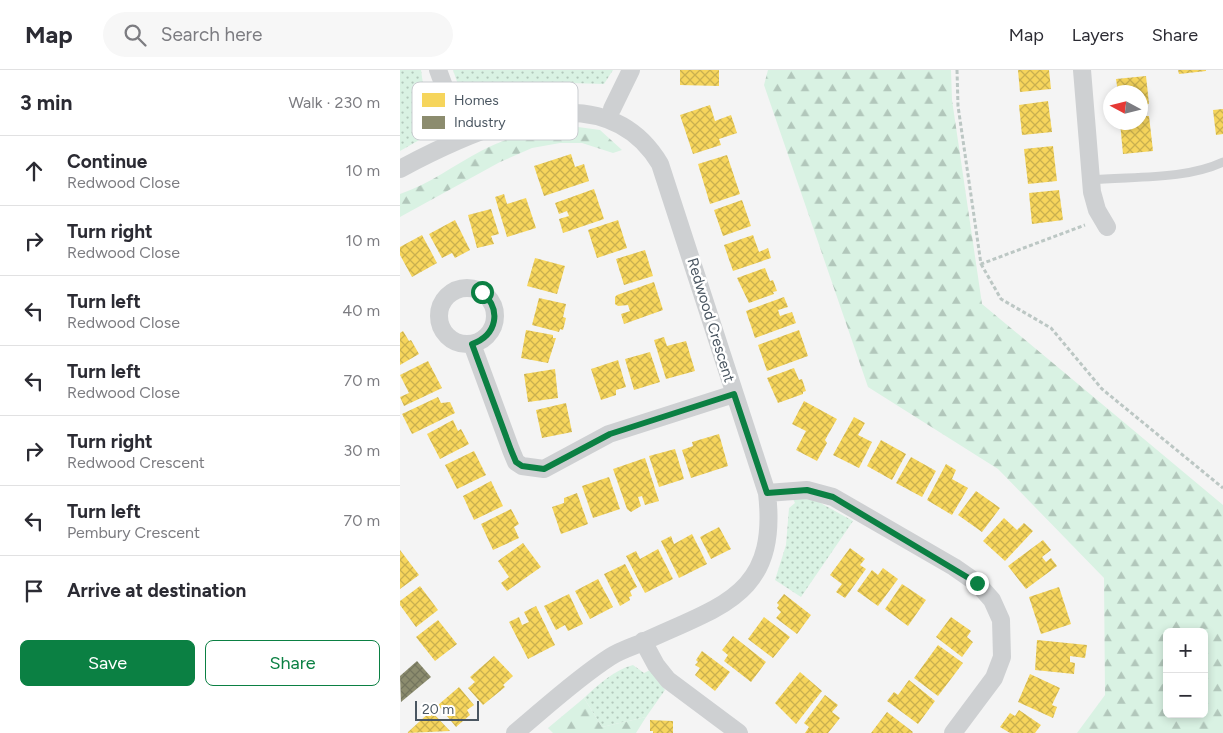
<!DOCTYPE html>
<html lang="en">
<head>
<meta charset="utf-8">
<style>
  body { margin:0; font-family:Figtree,sans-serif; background:#f7f7f7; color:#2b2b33 }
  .controls { position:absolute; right:15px; bottom:15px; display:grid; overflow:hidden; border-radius:8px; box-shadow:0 2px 8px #0003 }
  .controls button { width:45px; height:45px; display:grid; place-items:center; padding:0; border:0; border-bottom:1px solid #e1e1e2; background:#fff; color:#2b2b33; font:25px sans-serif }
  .compass { position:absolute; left:703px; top:15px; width:45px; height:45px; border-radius:50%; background:#fff; box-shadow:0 2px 8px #0003; rotate:277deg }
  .scale { position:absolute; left:15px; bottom:12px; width:64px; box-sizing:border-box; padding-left:5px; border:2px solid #4a5661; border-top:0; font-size:14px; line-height:18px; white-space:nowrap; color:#4a5661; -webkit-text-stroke:4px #fff; paint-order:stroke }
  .stop { position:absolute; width:15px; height:15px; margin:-11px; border:4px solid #0b8043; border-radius:50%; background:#fff }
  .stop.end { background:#0b8043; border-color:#fff; box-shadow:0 1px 5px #0008 }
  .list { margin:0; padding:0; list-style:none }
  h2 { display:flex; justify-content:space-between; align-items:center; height:65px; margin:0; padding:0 20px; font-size:21px }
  h2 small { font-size:16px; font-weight:400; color:#7c7c81 }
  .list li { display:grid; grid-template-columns:32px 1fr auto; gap:15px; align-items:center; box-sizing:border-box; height:70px; padding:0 20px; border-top:1px solid #e1e1e2 }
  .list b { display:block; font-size:19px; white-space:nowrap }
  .list p { margin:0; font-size:16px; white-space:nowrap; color:#7c7c81 }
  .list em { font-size:16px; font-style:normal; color:#7c7c81 }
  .actions { display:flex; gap:10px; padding:15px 20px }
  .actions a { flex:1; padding:11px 0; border:1px solid #0b8043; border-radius:8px; text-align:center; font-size:18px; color:#0b8043 }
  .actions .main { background:#0b8043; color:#fff }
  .icon { flex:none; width:28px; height:28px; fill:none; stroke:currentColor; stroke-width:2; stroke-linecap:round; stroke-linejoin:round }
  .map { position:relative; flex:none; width:823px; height:663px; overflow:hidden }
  header { display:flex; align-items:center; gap:30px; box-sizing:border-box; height:70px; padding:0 25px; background:#fff; border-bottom:1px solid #e1e1e2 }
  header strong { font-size:24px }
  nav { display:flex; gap:28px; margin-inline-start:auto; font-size:18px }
  .search { width:350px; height:45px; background:#f7f7f7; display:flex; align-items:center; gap:12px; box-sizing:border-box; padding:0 18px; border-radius:28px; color:#7c7c81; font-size:19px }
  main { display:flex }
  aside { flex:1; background:#fff }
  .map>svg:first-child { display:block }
  .grass { fill:url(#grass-dots) }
  .forest { fill:url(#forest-firs); fill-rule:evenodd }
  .homes { fill:url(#homes-cross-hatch) }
  .industry { fill:url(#industry-cross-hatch) }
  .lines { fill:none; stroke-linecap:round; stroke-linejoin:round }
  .path { stroke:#bcc7c4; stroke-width:3; stroke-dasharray:4 2.5; stroke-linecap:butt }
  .lane { stroke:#ced0d2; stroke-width:9 }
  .street { stroke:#ced0d2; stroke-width:18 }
  .route { stroke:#0b8043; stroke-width:6 }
  .labels { text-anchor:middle; stroke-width:5; stroke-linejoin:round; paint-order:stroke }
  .street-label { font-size:15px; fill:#4a5661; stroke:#fff }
  .key { fill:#fff; stroke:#c9ccd0; stroke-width:1 }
  .key-label { font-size:14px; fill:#4a5661 }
</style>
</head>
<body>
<header>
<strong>Map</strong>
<div class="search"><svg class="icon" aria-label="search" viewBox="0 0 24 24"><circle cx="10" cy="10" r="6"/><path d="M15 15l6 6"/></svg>Search here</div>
<nav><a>Map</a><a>Layers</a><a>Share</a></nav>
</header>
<main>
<aside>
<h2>3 min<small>Walk · 230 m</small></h2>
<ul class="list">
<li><svg class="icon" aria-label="ahead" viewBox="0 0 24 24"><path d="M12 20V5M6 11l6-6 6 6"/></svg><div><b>Continue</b><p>Redwood Close</p></div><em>10 m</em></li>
<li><svg class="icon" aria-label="right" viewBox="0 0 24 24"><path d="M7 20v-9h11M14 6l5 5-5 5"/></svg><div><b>Turn right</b><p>Redwood Close</p></div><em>10 m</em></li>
<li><svg class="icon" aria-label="left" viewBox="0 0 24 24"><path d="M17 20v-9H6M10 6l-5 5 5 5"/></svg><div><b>Turn left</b><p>Redwood Close</p></div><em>40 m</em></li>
<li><svg class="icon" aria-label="left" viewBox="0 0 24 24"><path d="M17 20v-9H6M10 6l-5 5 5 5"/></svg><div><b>Turn left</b><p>Redwood Close</p></div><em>70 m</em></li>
<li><svg class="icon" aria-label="right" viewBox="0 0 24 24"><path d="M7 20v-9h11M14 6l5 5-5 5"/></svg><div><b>Turn right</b><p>Redwood Crescent</p></div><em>30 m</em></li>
<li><svg class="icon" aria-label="left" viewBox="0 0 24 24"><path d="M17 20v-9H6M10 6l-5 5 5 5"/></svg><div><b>Turn left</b><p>Pembury Crescent</p></div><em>70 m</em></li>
<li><svg class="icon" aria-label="arrive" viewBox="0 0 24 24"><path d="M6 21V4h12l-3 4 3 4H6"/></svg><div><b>Arrive at destination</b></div></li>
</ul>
<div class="actions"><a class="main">Save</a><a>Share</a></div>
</aside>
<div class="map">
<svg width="823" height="663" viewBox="0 0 823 663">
  <defs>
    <pattern id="grass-dots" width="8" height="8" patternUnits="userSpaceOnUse" patternTransform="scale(1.25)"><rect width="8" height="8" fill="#d9f2e3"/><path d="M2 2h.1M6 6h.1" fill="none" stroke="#b2c7bb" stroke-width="1.8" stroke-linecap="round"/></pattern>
    <pattern id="forest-firs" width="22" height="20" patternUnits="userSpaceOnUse" patternTransform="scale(1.25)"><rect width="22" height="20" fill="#d9f2e3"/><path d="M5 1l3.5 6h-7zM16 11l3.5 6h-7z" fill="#b2c7bb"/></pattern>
    <pattern id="homes-cross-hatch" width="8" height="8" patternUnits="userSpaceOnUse" patternTransform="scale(1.25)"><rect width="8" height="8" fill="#f6d55c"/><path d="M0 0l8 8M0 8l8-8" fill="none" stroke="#c9b04f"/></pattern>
    <pattern id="industry-cross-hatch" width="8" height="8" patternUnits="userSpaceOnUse" patternTransform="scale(1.25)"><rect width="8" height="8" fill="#8c8c6e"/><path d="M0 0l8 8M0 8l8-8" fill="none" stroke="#74755e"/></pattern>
  </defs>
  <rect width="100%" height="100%" fill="#f4f4f4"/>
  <path class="grass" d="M0,0H21L24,21L35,48V58L28,65L0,81Z
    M53,0H213L204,14L170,13L127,20L73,38L64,32Z
    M399,428L417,431L453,451L401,527L375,510L386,475L389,438L395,433L393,429Z
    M233,595L244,603L250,600L265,620L246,647L202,657L184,628C198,615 214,600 233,595Z"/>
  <path class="forest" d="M368,0H551L552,30L582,234L823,435V663H677L705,625L704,508L598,399L468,317L364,15ZM767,562H804V644H767Z
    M178,57L200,60L222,80L213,83L182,73H160L132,78L100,92L0,147V124C30,114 54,95 81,81C110,65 146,59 178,57Z
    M184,628L202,657L246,647L236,663H153L148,658Z"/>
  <path class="homes" d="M280,0H319V16L280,15Z
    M618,0H649L651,19L620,22Z
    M778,0H806V1L779,4Z
    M746,6L749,34L740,35V22H718L716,9Z
    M648,31L652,62L622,65L619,35Z
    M310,35L315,51L331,45L337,63L319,69L321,75L293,84L280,45Z
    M823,39V64L816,65L813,40Z
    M740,46H749L753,81L723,84L720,52H740Z
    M653,76L657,111L628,114L624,79Z
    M171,84L175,97L184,94L189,111L144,126L134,96Z
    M327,85L340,124L310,134L298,94Z
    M194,119L204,149L163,163L159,149L169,146L167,141L159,144L155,133Z
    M659,120L663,150L632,154L629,123Z
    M104,124L107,134L126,128L136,158L107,167L95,127Z
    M342,130L351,156L323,166L314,140Z
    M91,139L99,164L91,166L94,174L77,178L68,145Z
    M55,150L70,180L55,188L52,183L42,188L29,164Z
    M218,150L227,178L197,188L188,160Z
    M22,165L37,193L12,207L0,185V177Z
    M353,165L359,182L368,178L371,188L333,201L324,175Z
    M245,180L253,206L224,215L216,189Z
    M135,188L165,196L157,224L127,216Z
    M365,198L370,211L373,210L377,221L373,222L374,224L349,233L337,208Z
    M254,212L263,240L224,254L221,244L230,241L228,235L218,236L215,234V227L217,225Z
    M384,227L388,237L378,240L380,246L392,242L396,253L355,268L346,241Z
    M139,228L166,234L163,247L166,248L163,260L160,259L159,262L132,255Z
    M126,260L153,265V268H156L148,293L121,288Z
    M399,260L408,286L367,301L358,275Z
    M3,261L9,271L11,270L19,284L0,295V263Z
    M264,267L267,276L286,271L295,301L266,309L254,270Z
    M250,282L260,312L234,320L225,289Z
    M218,290L226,317L216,320V325L201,330L191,299Z
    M28,291L42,318L4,336L0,327L9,323L0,305Z
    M394,298L399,310L402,309L406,321L403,322V324L378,333L367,308Z
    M155,299L158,328L128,332L124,304Z
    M38,327L41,333L50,332L55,343L12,364L2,344Z
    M404,331L437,349L425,370L427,373L417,391L396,380L406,361L392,354Z
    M166,333L172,362L142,368L136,340Z
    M454,347L465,353L458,365L472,372L459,398L433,385Z
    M53,350L58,361L61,359L69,374L40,389L27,364Z
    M319,364L328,396L291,408L282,380L293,376L292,372Z
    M481,370L506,384L492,410L467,396Z
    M275,379L284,409L259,417L249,386Z
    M74,381L86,405L57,419L45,395Z
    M511,387L536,401L522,427L496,413Z
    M245,388L259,431L245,435L242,426L238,427L241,436L231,442L227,439L213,399Z
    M546,394L556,400L552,409L568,418L552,445L527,430Z
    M209,407L220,439L193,448L182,416Z
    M91,411L103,436L74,450L63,426Z
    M576,421L600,438L582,462L558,445Z
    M177,423L188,454L161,464L152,437L164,433V428Z
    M111,439L119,454L114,457L119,468L93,480L81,454Z
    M604,448L617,460L624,453L633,461L605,491L583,471Z
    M319,457L331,479L311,489L300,467Z
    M292,464L307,494L279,508L261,471L271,466L274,474Z
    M643,470L651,480L642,487L646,492L651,488L657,496L626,519L608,496Z
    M123,473L141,497L107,521L101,513L109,507L98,491Z
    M450,478L465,489L460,495L466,499L445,528L436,522L442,514L430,505Z
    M258,479L273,509L245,523L226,486L236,481L240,489Z
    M0,480L19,505L0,519Z
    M225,494L237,517L230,521L232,526L229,527L230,530L220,536L204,504Z
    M483,498L498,509L478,536L457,521L472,500L478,505Z
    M198,509L213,537L190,549L175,521Z
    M502,514L526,530L508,556L485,539Z
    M20,516L38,540L16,557L0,535V531Z
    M659,517L671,554L641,564L629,527Z
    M169,524L183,554L168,561L165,555L156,560L144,536Z
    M384,524L411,545L397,564L376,548L381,542L377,538L379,535L377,533Z
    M136,536L155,575L128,589L109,552L119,547L122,555L129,552L124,542Z
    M364,547L390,567L373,588L348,569Z
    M551,547L571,561L567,567L573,572L562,587L536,567Z
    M38,550L57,574L35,591L16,567Z
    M333,566L366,592L351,612L324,591L328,585L322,580Z
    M637,570L687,575L685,588L670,586V592L675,593L674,604L635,600Z
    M538,575L563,593L538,626L514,608Z
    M302,581L330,602L315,621L295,605L300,598L295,595L298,592L296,590Z
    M94,586L113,606L103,615L105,617L83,635L68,618L75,612L70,607Z
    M400,602L422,621L396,654L375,633Z
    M630,604L660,618L652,635L657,637L653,648L618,632Z
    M509,610L535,631L518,654L487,631L494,622L498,625Z
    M59,617L74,635L67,640L70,645L56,657L38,635Z
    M425,625L438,635L432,642L440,648L428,663H405L409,657L404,653Z
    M619,640L641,655L635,663H610L600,657L610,643L615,646Z
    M31,641L50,661L7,663Z
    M487,642L513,662L512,663H471Z
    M250,650L273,651V663H253V661H250Z"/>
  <path class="industry" d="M17,591L31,607L1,632L0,606Z"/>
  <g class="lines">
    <path class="path" d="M557,0L558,36L581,194L685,155
      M581,194L601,229L651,258L702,319L823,418"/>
    <path class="lane" d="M690,110C732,106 785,110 823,92"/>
    <path class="street" d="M38,0L62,65
      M682,0L692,122L697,140L707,157
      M212,39L231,0
      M0,99C80,56 204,0 260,94L367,423C379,527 319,536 241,573C231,577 219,581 210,587C176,609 145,638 115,663
      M39 246a28 28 0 1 1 56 0a28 28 0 1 1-56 0Z
      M72,274L111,380L116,392L122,396L144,399L209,364L334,324
      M367,423L407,420L433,427L554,497L577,513L592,530L601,550L602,587L594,608L553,663
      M243,571L256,595L268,610L339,663"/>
  </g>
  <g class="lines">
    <path class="route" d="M82,222C102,240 97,265 72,274L111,380L116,392L122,396L144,399L210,364L334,324L367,423L407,420L433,427L577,513"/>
  </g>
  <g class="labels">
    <g class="street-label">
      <text transform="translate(311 250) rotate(73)" y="5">Redwood Crescent</text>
    </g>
  </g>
  <rect x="12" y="12" width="166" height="58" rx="8" class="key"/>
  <rect x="22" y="23" width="23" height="14" fill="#f6d55c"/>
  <rect x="22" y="46" width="23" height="13" fill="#8c8c6e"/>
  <g class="key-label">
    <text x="54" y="35">Homes</text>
    <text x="54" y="57">Industry</text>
  </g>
</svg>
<div class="controls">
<button>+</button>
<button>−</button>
</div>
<svg class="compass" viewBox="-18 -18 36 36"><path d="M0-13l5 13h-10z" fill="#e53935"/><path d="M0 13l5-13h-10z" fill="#7c7c81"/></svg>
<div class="scale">20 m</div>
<div class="stop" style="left:82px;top:222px"></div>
<div class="stop end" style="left:577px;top:513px"></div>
</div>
</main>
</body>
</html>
